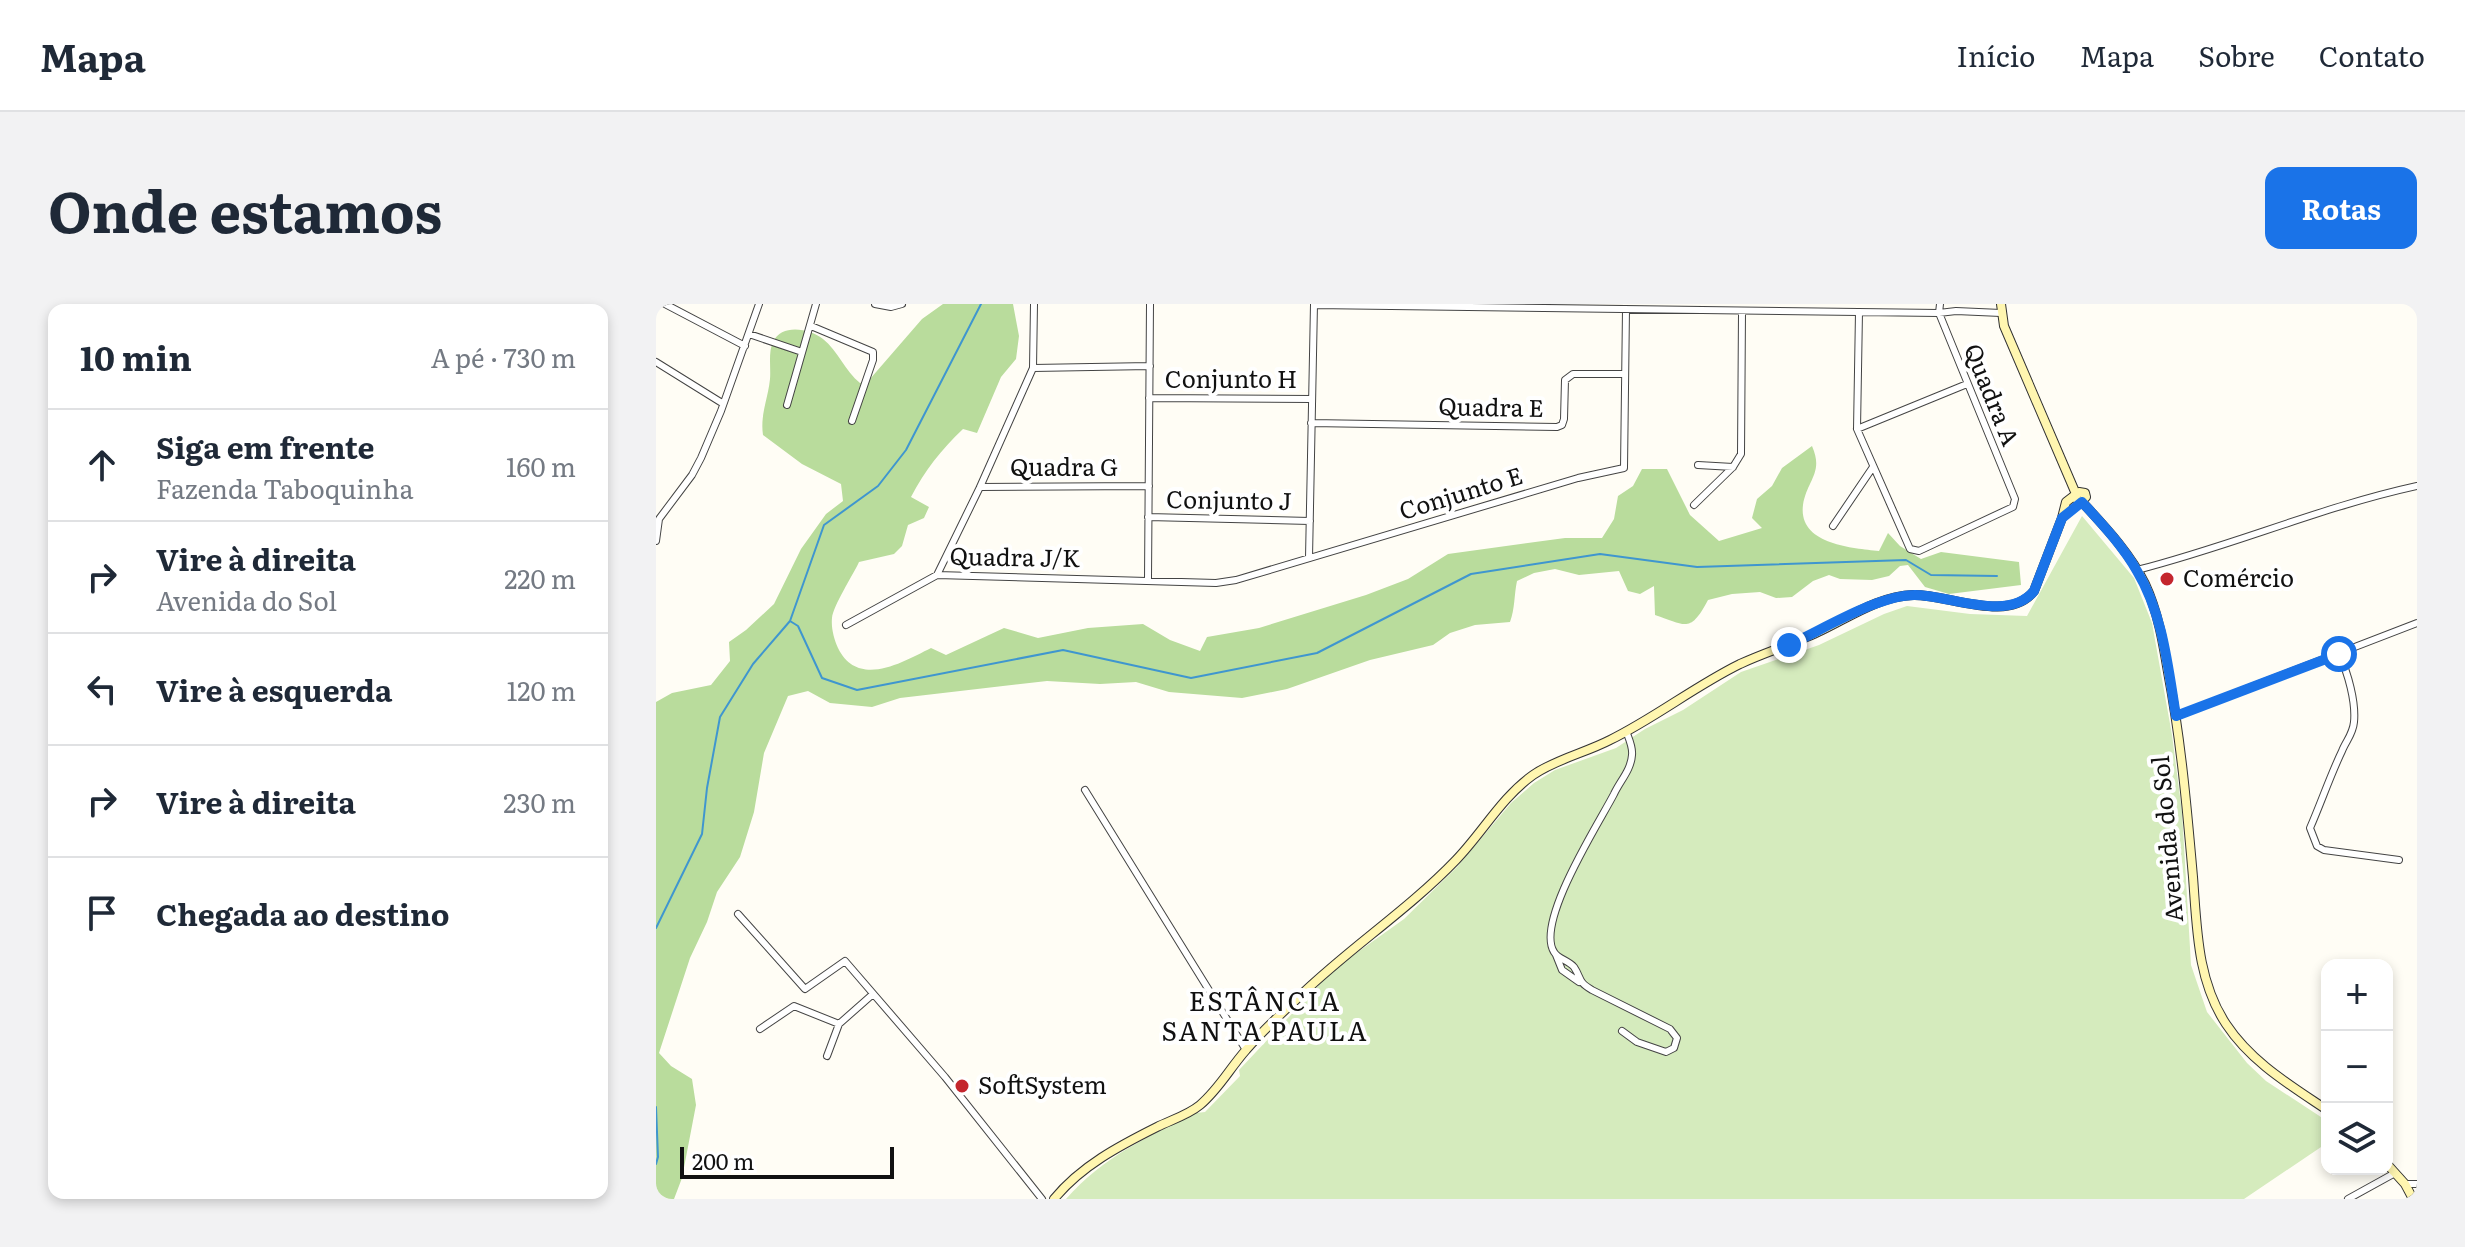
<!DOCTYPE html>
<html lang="pt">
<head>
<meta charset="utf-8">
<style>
  body { margin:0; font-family:Literata,serif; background:#f2f2f3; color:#1f2937 }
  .controls { position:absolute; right:24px; bottom:24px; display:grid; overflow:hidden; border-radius:16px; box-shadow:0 4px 12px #0003 }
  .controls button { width:72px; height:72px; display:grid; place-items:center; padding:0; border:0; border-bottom:2px solid #e0e1e3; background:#fff; color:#1f2937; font:40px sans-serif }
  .scale { position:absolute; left:24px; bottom:20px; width:214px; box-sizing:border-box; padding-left:8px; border:4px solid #111; border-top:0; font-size:22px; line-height:28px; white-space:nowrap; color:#111; -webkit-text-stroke:6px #fff; paint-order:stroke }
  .stop { position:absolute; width:24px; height:24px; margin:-18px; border:6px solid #1a73e8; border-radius:50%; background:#fff }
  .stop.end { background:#1a73e8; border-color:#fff; box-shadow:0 2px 8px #0008 }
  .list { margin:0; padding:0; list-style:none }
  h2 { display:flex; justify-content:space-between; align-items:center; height:104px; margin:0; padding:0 32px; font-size:34px }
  h2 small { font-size:26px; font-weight:400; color:#747a83 }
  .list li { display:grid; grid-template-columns:52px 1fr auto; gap:24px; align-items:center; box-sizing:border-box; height:112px; padding:0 32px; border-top:2px solid #e0e1e3 }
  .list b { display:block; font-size:30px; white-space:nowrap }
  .list p { margin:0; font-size:26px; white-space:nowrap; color:#747a83 }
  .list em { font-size:26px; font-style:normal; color:#747a83 }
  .icon { flex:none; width:44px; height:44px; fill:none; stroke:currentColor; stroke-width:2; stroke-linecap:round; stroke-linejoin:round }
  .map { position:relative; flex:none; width:1761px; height:895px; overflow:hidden; border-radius:16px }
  header { display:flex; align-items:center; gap:48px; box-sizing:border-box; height:112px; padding:0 40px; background:#fff; border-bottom:2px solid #e0e1e3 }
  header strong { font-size:38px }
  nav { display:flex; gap:44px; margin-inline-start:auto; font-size:28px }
  .intro { display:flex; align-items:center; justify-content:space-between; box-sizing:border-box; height:192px; padding:0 48px }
  h1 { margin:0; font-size:56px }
  .button { padding:20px 36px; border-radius:16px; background:#1a73e8; color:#fff; font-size:28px; font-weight:700 }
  main { display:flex; gap:48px; padding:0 48px }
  aside { flex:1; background:#fff; border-radius:16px; box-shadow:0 4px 12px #0003 }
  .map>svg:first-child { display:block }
  .green { fill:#d5ebbd }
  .forest { fill:#b9dc9c }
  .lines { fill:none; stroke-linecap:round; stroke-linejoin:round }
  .stream { stroke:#3f96cf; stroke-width:2 }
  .street-casing { stroke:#444; stroke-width:8 }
  .secondary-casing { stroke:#333; stroke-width:10 }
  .street { stroke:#fff; stroke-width:6 }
  .secondary { stroke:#fff6b0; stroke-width:8 }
  .route { stroke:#1a73e8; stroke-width:10 }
  .poi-dot { fill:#c4262e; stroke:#fff; stroke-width:3 }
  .labels { text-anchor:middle; stroke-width:8; stroke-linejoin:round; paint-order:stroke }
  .street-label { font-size:24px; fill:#111; stroke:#fff }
  .poi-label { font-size:24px; fill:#111; stroke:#fff; text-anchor:start }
  .neighbourhood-label { font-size:26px; letter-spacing:2px; fill:#111; stroke:#fff }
</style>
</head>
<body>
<header>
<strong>Mapa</strong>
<nav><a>Início</a><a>Mapa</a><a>Sobre</a><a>Contato</a></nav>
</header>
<div class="intro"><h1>Onde estamos</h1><a class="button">Rotas</a></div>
<main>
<aside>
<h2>10 min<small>A pé · 730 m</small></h2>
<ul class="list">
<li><svg class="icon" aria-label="ahead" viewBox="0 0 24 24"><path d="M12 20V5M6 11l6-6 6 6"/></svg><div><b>Siga em frente</b><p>Fazenda Taboquinha</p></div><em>160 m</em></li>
<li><svg class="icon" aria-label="right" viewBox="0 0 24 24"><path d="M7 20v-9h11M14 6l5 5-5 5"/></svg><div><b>Vire à direita</b><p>Avenida do Sol</p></div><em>220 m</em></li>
<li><svg class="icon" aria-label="left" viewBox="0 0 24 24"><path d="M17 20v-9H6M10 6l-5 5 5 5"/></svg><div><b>Vire à esquerda</b></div><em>120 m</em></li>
<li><svg class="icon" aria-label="right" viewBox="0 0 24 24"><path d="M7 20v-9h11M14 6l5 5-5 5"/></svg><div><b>Vire à direita</b></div><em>230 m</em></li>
<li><svg class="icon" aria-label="arrive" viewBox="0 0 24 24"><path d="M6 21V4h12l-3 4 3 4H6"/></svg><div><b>Chegada ao destino</b></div></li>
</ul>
</aside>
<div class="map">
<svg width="1761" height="895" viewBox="0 0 1761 895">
  <rect width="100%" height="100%" fill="#fffdf5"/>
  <path class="green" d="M1426,212L1478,274L1496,319L1516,431L1526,508L1535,661L1551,708L1591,759L1610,777L1671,817V839L1588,895H410C447,853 491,833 540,809L549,808L584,772L583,766L678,665L748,615L801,563L855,499L878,479L899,466L960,444L989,425L1027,406L1085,368L1163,341L1228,310L1251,302L1314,310L1371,312Z"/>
  <path class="forest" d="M287,0H357L363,32L360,55L345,73L321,129L307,125C285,146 269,166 255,193L273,203L268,214L252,221L246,242L238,250L203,258C197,271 177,302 176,314C175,324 178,335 182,344C202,385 247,358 275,344L290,351L348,324L382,334L432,324L487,320L514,336L544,347L551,333L603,324L710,291L752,275L792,250L909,234H946L958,215L962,192L977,182L986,165H1011L1034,211L1063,237L1106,224L1096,214L1101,195L1116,182L1126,164L1156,142C1168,169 1151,176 1147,201C1142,240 1195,244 1223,247L1232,229L1244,242L1265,255L1285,248L1363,258L1365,281L1293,290L1269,283L1252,261L1244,262L1233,272L1216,276L1184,275L1173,271L1157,277L1136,293L1120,294L1104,288L1076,290L1052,296C1034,330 1030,321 999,311L998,282L984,290L972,287L963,267L923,271L899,265L878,269L861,277C858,291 859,305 854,318L819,321L794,329L777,341L714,356L631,385L586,394L513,388L480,378L444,380L391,377L244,394L216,403L174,399L152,387L132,392L108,449L98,508L84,553L61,588L51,618L34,654L3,749L15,762L36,775L40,801L26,874L18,895H0V398L16,389L55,381L74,357L73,338L90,326L118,300L145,245L170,210L187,197L185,180L146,160L107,131C104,111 112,95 114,75C115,64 112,48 117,38C126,19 154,25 167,35C182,47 189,67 204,79L214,75L266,15Z"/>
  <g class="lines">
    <path class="stream" d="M134,317L142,322L166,374L201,386L407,346L535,374L661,349L815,270L944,250L1041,263L1250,256L1275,271L1341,272
      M0,624L46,530L51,484L64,413L97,360L134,317L168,221L222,182L250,146L325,0
      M0,803L2,853L0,860"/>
    <g class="street-casing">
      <path id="street" d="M9,0L89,42
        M219,0L235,3L246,0
        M658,1L1283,9L1300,7L1345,9
        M1203,8L1201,125L1254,245L1263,247L1357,203L1359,195L1283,9L1284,0
        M155,22L217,48V56L196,117
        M93,30L146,48
        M0,58L66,99
        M377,64L494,62
        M493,94L656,95
        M131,101L160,0
        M655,119L901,123L906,121L908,115L909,76L917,70H969
        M1201,125L1311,80
        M1042,161L1077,163
        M324,183L493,182
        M1038,201L1077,163L1085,150L1086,8
        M492,213L654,217
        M1177,222L1217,163
        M0,237L3,215L36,171L45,154L65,107L103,0
        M653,254L658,0
        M1481,266C1576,242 1665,203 1761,182
        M281,271L324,183L377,64L378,0
        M492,275L494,0
        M190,321L281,271L560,279L580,276L922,174L968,164L970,5
        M1683,350C1692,369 1700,398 1698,418C1697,430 1690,437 1686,447C1674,472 1665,499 1654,524L1661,542L1668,546L1743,556
        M1520,412L1761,319
        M429,486L590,746
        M82,610L149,685L189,657L289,773L386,895
        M900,651L906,666L923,678
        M104,725L138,702L183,720L217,690
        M966,727L981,738L1010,748L1018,744L1021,734L1014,725L936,686C921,677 926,675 918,663C912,656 902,655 898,648C879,618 943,519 958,490C964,477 975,466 976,451C977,443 973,435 970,427
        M171,752L183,720
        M1749,880H1761
        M1692,895L1739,869"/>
    </g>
    <g class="secondary-casing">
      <path id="secondary" d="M1345,0L1348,22L1420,190
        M1426,198C1449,223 1474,249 1489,280C1502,308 1507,338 1512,368C1525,436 1531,505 1537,573C1541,624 1541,676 1570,720C1595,758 1634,781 1671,806
        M1731,860L1749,880L1757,895
        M398,895C425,862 463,842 501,823C515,816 532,811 544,801C563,785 574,764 590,746C607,726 627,708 646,690C695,643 753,605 800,556C827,528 845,494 877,471C900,455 929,449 954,436C999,414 1039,382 1084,360C1110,348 1137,340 1162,328C1192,314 1223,292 1257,291C1292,290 1352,320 1378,287L1406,214L1410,198L1423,188L1429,189L1430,193L1425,198L1421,196L1420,191"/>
    </g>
    <use href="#street" class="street"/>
    <use href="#secondary" class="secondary"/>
  </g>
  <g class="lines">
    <path class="route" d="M1133,341C1168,325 1222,291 1259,291C1293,291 1352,319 1378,287L1406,214L1426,198C1446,220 1466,241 1481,267C1507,310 1512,363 1520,412L1683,350"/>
  </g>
  <g class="poi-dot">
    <circle cx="1511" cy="275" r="8"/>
    <circle cx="306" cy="782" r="8"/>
  </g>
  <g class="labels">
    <g class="street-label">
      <text x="575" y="84">Conjunto H</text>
      <text transform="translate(1335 91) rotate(68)" y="8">Quadra A</text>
      <text transform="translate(835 104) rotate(1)" y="8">Quadra E</text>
      <text x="408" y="172">Quadra G</text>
      <text transform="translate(805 190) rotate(-17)" y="8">Conjunto E</text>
      <text transform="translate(573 197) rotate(1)" y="8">Conjunto J</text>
      <text transform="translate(359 254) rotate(1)" y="8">Quadra J/K</text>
      <text transform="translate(1512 535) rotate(-95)" y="8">Avenida do Sol</text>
    </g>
    <g class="poi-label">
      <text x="1527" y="283">Comércio</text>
      <text x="322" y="790">SoftSystem</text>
    </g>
    <g class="neighbourhood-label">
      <text x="609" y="707">ESTÂNCIA<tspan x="609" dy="30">SANTA PAULA</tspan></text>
    </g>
  </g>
</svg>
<div class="controls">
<button>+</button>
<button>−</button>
<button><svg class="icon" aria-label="layers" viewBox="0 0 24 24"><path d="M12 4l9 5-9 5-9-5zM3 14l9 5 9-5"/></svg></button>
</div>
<div class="scale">200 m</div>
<div class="stop" style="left:1683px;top:350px"></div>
<div class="stop end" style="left:1133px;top:341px"></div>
</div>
</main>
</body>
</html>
